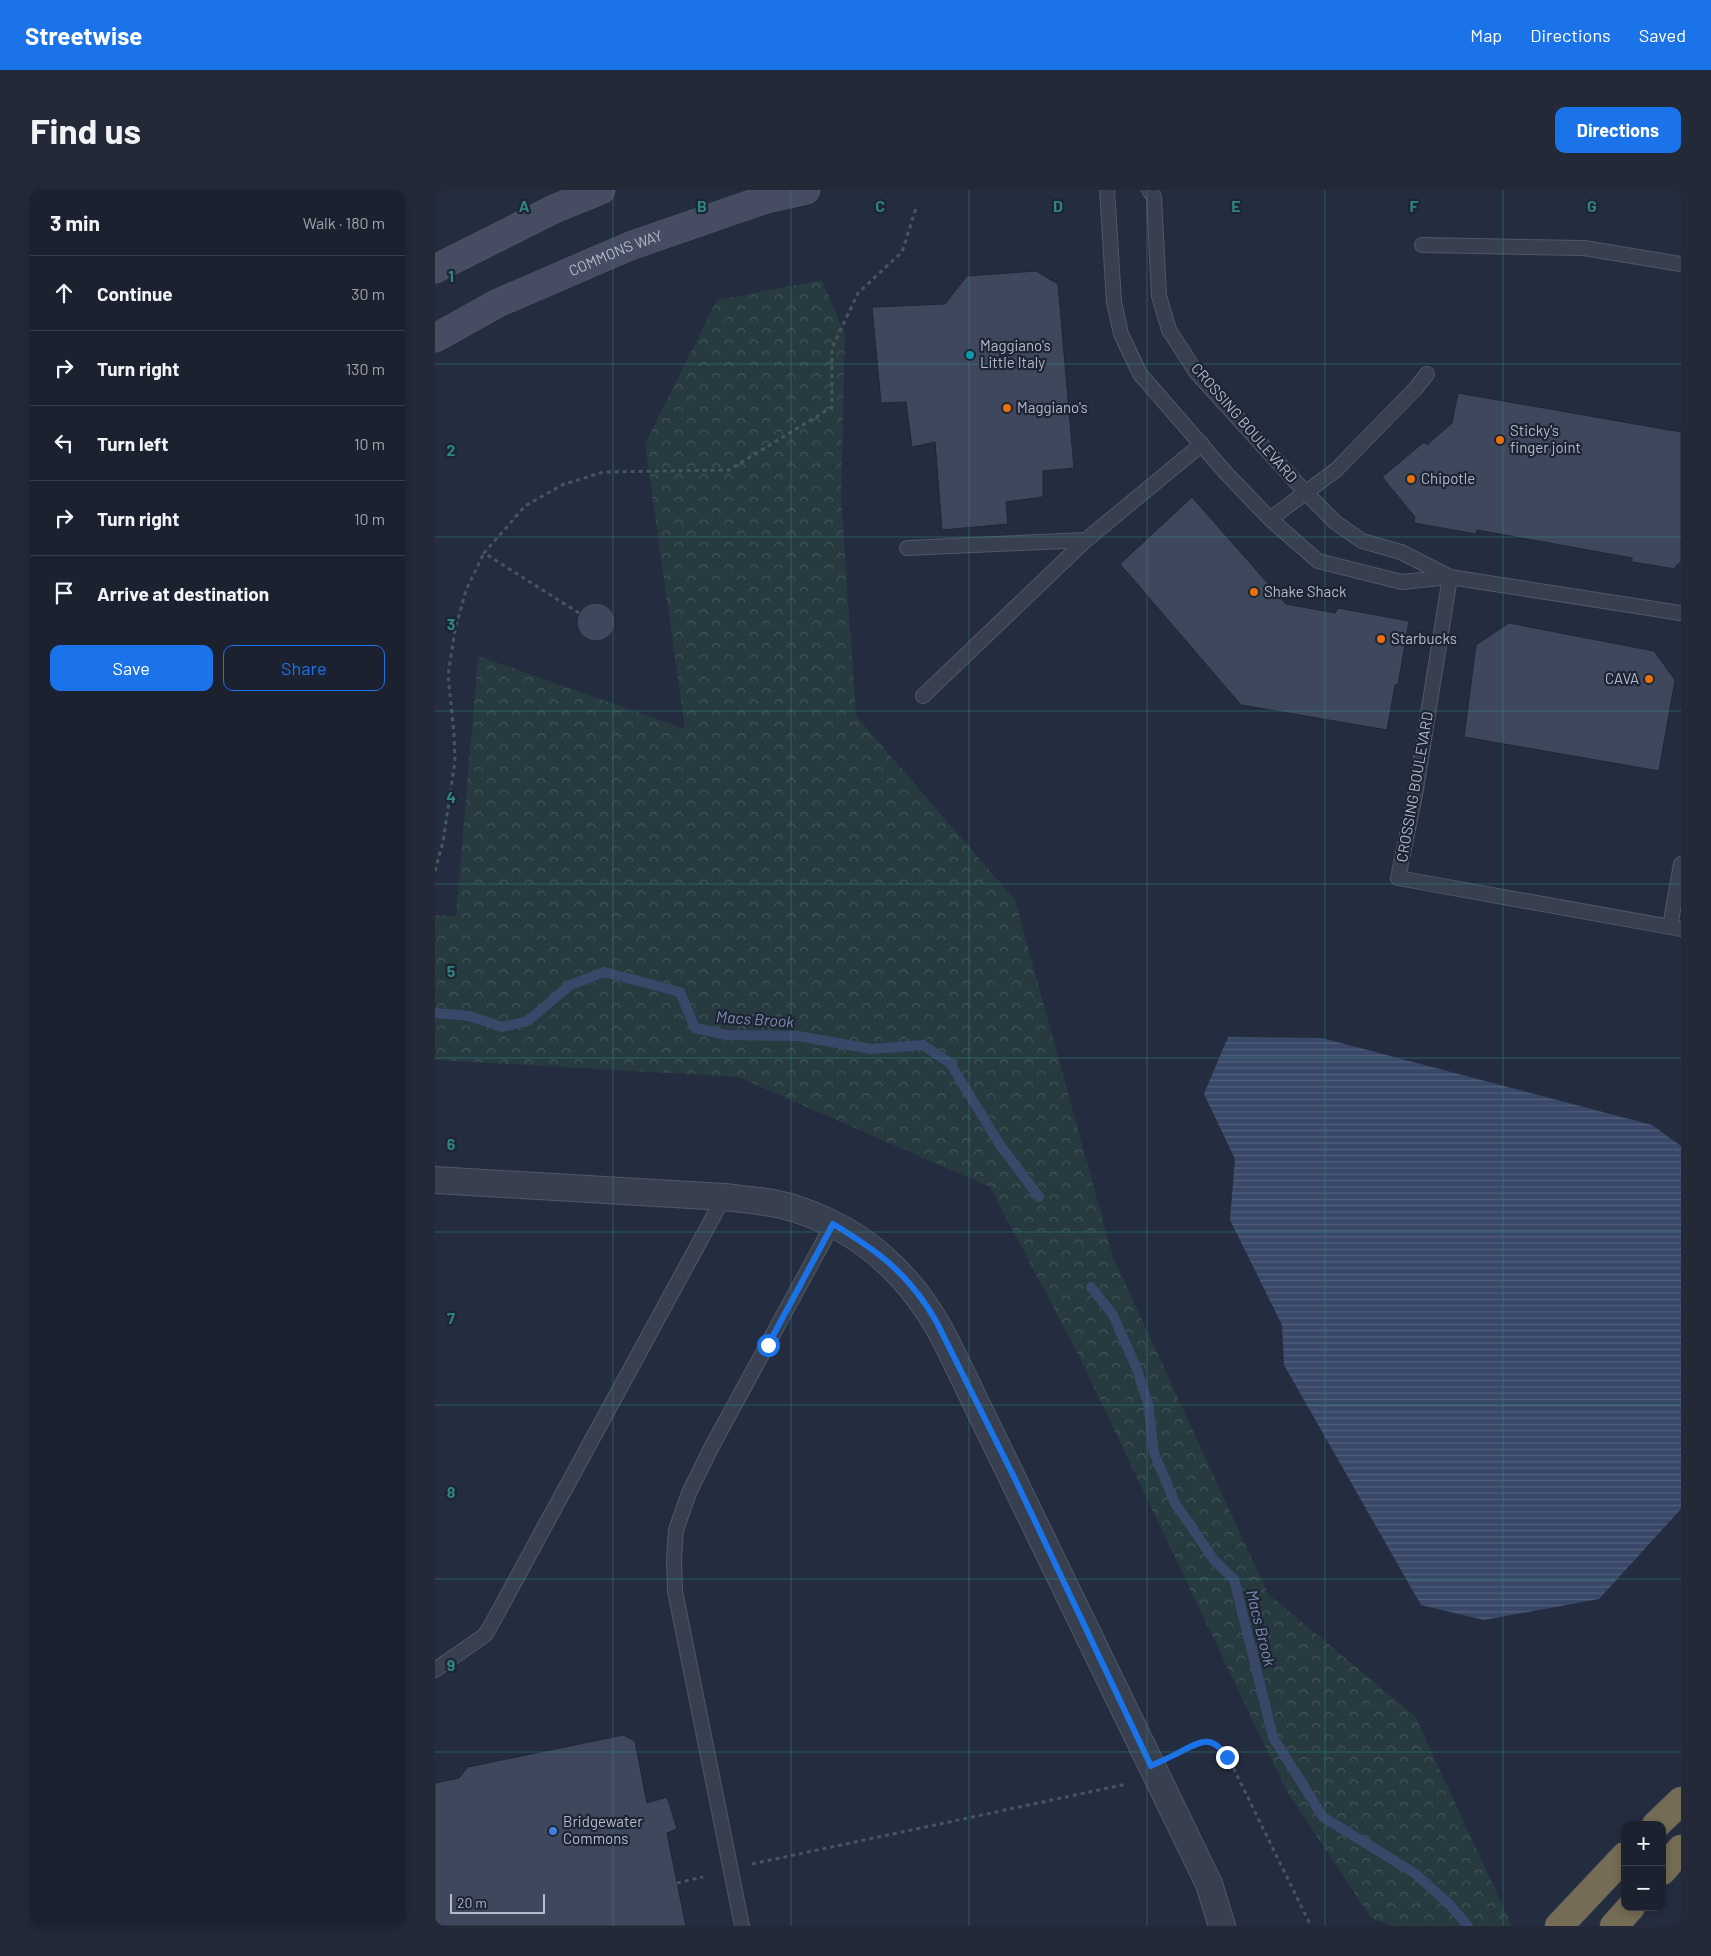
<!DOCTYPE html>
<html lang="en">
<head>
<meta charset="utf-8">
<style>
  body { margin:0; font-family:Barlow,sans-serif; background:#242937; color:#f1f3f6 }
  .controls { position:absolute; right:15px; bottom:15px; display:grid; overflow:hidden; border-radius:10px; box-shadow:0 2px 8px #0003 }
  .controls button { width:45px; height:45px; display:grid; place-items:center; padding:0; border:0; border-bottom:1px solid #393e4b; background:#1b212f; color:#f1f3f6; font:25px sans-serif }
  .scale { position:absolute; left:15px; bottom:12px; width:95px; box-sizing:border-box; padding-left:5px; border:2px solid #b4baca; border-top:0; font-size:14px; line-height:18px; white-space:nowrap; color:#b4baca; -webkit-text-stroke:4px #1d2434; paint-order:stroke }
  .stop { position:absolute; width:15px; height:15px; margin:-11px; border:4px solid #1a73e8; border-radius:50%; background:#fff }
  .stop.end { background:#1a73e8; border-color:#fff; box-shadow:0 1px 5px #0008 }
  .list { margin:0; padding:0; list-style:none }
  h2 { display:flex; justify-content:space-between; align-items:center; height:65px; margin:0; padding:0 20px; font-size:21px }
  h2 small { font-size:16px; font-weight:400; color:#a0a3aa }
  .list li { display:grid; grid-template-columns:32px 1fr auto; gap:15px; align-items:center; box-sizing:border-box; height:75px; padding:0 20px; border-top:1px solid #393e4b }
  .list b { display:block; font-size:19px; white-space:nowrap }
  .list em { font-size:16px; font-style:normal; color:#a0a3aa }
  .actions { display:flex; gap:10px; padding:15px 20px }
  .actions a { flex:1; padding:11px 0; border:1px solid #1a73e8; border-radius:10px; text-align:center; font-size:18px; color:#1a73e8 }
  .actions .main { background:#1a73e8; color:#fff }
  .icon { flex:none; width:28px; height:28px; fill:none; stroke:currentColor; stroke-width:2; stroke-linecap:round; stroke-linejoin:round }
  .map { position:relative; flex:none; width:1246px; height:1736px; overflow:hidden; border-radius:10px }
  header { display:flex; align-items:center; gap:30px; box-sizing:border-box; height:70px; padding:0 25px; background:#1a73e8; color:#fff }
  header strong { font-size:24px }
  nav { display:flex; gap:28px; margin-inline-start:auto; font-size:18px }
  .intro { display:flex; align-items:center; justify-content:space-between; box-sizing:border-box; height:120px; padding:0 30px }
  h1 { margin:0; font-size:35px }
  .button { padding:12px 22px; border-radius:10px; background:#1a73e8; color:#fff; font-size:18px; font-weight:700 }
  main { display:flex; gap:30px; padding:0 30px }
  aside { flex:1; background:#1b212f; border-radius:10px; box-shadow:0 2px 8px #0003 }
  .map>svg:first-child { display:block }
  .forest { fill:url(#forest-crowns) }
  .water { fill:url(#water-rules) }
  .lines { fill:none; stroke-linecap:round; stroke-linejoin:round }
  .stream { stroke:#394868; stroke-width:10 }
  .building { fill:#3e475c; stroke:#1f2636 }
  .lane-casing { stroke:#505767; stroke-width:16 }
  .street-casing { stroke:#505767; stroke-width:28 }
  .secondary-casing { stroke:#505767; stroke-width:29 }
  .highway-casing { stroke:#404757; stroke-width:29 }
  .path { stroke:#44575d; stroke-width:3; stroke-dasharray:4 4; stroke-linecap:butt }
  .lane { stroke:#383f4f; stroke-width:14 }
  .street { stroke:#383f4f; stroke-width:26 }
  .secondary { stroke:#464d62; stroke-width:28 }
  .highway { stroke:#756c55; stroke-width:28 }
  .route { stroke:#1a73e8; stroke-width:6 }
  .grid { fill:none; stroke:#308480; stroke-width:1; stroke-opacity:0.55 }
  .culture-dot { fill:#0f9aa8; stroke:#1d2434; stroke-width:2 }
  .food-dot { fill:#e8710a; stroke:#1d2434; stroke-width:2 }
  .shop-dot { fill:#3f7fe0; stroke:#1d2434; stroke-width:2 }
  .labels { text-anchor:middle; stroke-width:4.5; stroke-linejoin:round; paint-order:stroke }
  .street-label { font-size:15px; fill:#b4baca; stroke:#1d2434 }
  .poi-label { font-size:15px; fill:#b4baca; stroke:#1d2434; text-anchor:start }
  .water-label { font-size:16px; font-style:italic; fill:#7c8db2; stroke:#1d2434 }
  .grid-label { font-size:16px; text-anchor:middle; font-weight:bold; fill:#308480; stroke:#1d2434; stroke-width:4.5; stroke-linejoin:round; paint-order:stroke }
</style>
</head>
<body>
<header>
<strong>Streetwise</strong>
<nav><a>Map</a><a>Directions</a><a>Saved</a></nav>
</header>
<div class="intro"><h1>Find us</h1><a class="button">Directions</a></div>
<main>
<aside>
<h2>3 min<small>Walk · 180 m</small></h2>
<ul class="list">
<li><svg class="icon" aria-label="ahead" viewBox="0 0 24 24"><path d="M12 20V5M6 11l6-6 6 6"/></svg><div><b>Continue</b></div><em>30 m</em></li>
<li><svg class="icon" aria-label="right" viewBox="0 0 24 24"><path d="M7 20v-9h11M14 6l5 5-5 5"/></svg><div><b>Turn right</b></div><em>130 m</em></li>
<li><svg class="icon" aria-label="left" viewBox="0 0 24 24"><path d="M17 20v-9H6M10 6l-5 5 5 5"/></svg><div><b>Turn left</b></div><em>10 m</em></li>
<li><svg class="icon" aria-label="right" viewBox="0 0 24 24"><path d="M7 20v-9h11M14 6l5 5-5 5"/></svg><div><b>Turn right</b></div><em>10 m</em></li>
<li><svg class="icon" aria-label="arrive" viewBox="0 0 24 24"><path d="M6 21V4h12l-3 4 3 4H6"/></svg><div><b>Arrive at destination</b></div></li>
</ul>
<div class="actions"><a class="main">Save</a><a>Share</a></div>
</aside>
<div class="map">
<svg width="1246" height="1736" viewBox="0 0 1246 1736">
  <defs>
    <pattern id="forest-crowns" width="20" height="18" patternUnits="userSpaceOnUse" patternTransform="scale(1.25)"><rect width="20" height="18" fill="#263a40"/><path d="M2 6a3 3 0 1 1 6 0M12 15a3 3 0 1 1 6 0" fill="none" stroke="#43545a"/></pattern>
    <pattern id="water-rules" width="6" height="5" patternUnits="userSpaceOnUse" patternTransform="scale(1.25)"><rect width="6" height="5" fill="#394868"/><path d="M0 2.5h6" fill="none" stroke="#53607c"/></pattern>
  </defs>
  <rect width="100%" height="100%" fill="#242c3f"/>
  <path class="forest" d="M387,90L410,144L406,308L421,526L580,710L678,1067L833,1404L980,1526L1077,1736H958L937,1729L851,1600L643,1164L555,997L303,887L0,870V725L21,726L43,466L250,539L210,254L282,110Z"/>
  <path class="water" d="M793,847L887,848L1217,935L1246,956V1319L1164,1409L1049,1430L986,1415L849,1175L847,1135L795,1030L800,969L769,904Z"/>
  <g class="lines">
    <path class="stream" d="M0,823L34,826L67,837L93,831L135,795L169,782L245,802L260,838L292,845L363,846L436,859L488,855L515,873L565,955L604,1007
      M656,1097L678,1125L701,1177L713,1213L719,1263L740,1313L779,1370L799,1389L838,1547L888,1627L981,1684L1015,1715L1033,1736"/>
  </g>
  <path class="building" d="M601,81L623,94L639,278L608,281V307L571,312L573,334L507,340L500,252L477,257L471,212L446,213L437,117L510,114L532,86Z
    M1023,203L1246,242V372L1241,376L1240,379L1197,372V368L1042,340L1041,344L979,333L980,327L947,287L989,252L992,255L1017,233Z
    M757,307L851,414L900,423L903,418L974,431L963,495H960L952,540L806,515L685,374Z
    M142 432a19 19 0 1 1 38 0a19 19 0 1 1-38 0Z
    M1074,433L1219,461L1240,490L1224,581L1029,547L1041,455Z
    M188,1545L200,1551L212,1613L232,1607L242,1639L232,1643L251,1736H0V1593L24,1588L33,1577Z"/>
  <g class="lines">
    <g class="lane-casing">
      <path id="lane" d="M672,0L679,112L686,144L705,184L791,283L835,329L883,371L967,392L1015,387L1246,423
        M714,0L719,7L724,106L734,140L761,182L870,302L900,332L927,351L966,362L1015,387
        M987,55L1149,58L1246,74
        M835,329L901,280L981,198L992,184
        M472,358L651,350
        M1015,387L980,605L963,688L1246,739
        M488,506L651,350L767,254
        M1235,737L1246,674
        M0,1480L50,1445L55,1437L289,1007
        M307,1736L240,1401L239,1369L241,1340L254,1303L276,1258L398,1034"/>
    </g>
    <g class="street-casing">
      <path id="street" d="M0,990L289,1007C313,1010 338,1011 361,1019C430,1041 478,1087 511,1151L774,1694L787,1736"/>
    </g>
    <g class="secondary-casing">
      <g id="secondary">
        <path d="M0,79L119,19L166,0"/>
        <path id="s1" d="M0,148L63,113L195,56L331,9L371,0"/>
      </g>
    </g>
    <g class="highway-casing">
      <path id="highway" d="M1221,1635L1246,1611
        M1227,1681L1246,1659
        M1124,1736L1190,1666
        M1179,1736L1196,1717"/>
    </g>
    <path class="path" d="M144,423L49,363L90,316L127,295L168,282L294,280L397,217V158L423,103L467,62L481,18
      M0,681L8,652L20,571L19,543L13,485L20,440L31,400L49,363
      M742,1563C764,1552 776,1542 793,1567L876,1736
      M317,1674L692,1594
      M242,1693L268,1687"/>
    <use href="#lane" class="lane"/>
    <use href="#street" class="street"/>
    <use href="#secondary" class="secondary"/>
    <use href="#highway" class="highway"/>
  </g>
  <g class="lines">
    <path class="route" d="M333,1155L398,1034C443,1061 474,1084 501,1131L580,1289L716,1576C726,1571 736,1567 745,1562C766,1551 777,1544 792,1567"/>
  </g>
  <path class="grid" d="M178,0V1736M356,0V1736M534,0V1736M712,0V1736M890,0V1736M1068,0V1736M0,174H1246M0,347H1246M0,521H1246M0,694H1246M0,868H1246M0,1042H1246M0,1215H1246M0,1389H1246M0,1562H1246"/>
  <circle class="culture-dot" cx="535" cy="165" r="5"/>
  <g class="food-dot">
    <circle cx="572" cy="218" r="5"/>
    <circle cx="1065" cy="250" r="5"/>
    <circle cx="976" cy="289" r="5"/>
    <circle cx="819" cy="402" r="5"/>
    <circle cx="946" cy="449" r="5"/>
    <circle cx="1214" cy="489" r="5"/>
  </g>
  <circle class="shop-dot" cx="118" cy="1641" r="5"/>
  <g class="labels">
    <g class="street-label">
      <text dy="5" stroke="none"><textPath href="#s1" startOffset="200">COMMONS WAY</textPath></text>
      <text transform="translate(809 233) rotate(49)" y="5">CROSSING BOULEVARD</text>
      <text transform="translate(980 597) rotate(-80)" y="5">CROSSING BOULEVARD</text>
    </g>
    <g class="poi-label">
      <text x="545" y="161">Maggiano's<tspan x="545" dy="17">Little Italy</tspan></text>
      <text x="582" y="223">Maggiano's</text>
      <text x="1075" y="246">Sticky's<tspan x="1075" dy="17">finger joint</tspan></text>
      <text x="986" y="294">Chipotle</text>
      <text x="829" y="407">Shake Shack</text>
      <text x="956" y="454">Starbucks</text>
      <text x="1204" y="494" text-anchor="end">CAVA</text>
      <text x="128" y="1637">Bridgewater<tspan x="128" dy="17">Commons</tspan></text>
    </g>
    <g class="water-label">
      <text transform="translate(320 829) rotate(4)" y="6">Macs Brook</text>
      <text transform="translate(826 1438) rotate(76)" y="6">Macs Brook</text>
    </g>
  </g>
  <g class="grid-label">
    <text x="89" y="22">A</text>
    <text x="267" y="22">B</text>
    <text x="445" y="22">C</text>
    <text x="623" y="22">D</text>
    <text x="801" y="22">E</text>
    <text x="979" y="22">F</text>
    <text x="1157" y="22">G</text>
    <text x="16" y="92">1</text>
    <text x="16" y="266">2</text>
    <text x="16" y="440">3</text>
    <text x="16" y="613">4</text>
    <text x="16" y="787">5</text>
    <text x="16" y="960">6</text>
    <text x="16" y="1134">7</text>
    <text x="16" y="1308">8</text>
    <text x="16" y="1481">9</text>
  </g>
</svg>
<div class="controls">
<button>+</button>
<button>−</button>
</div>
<div class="scale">20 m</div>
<div class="stop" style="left:333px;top:1155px"></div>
<div class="stop end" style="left:792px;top:1567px"></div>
</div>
</main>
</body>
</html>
